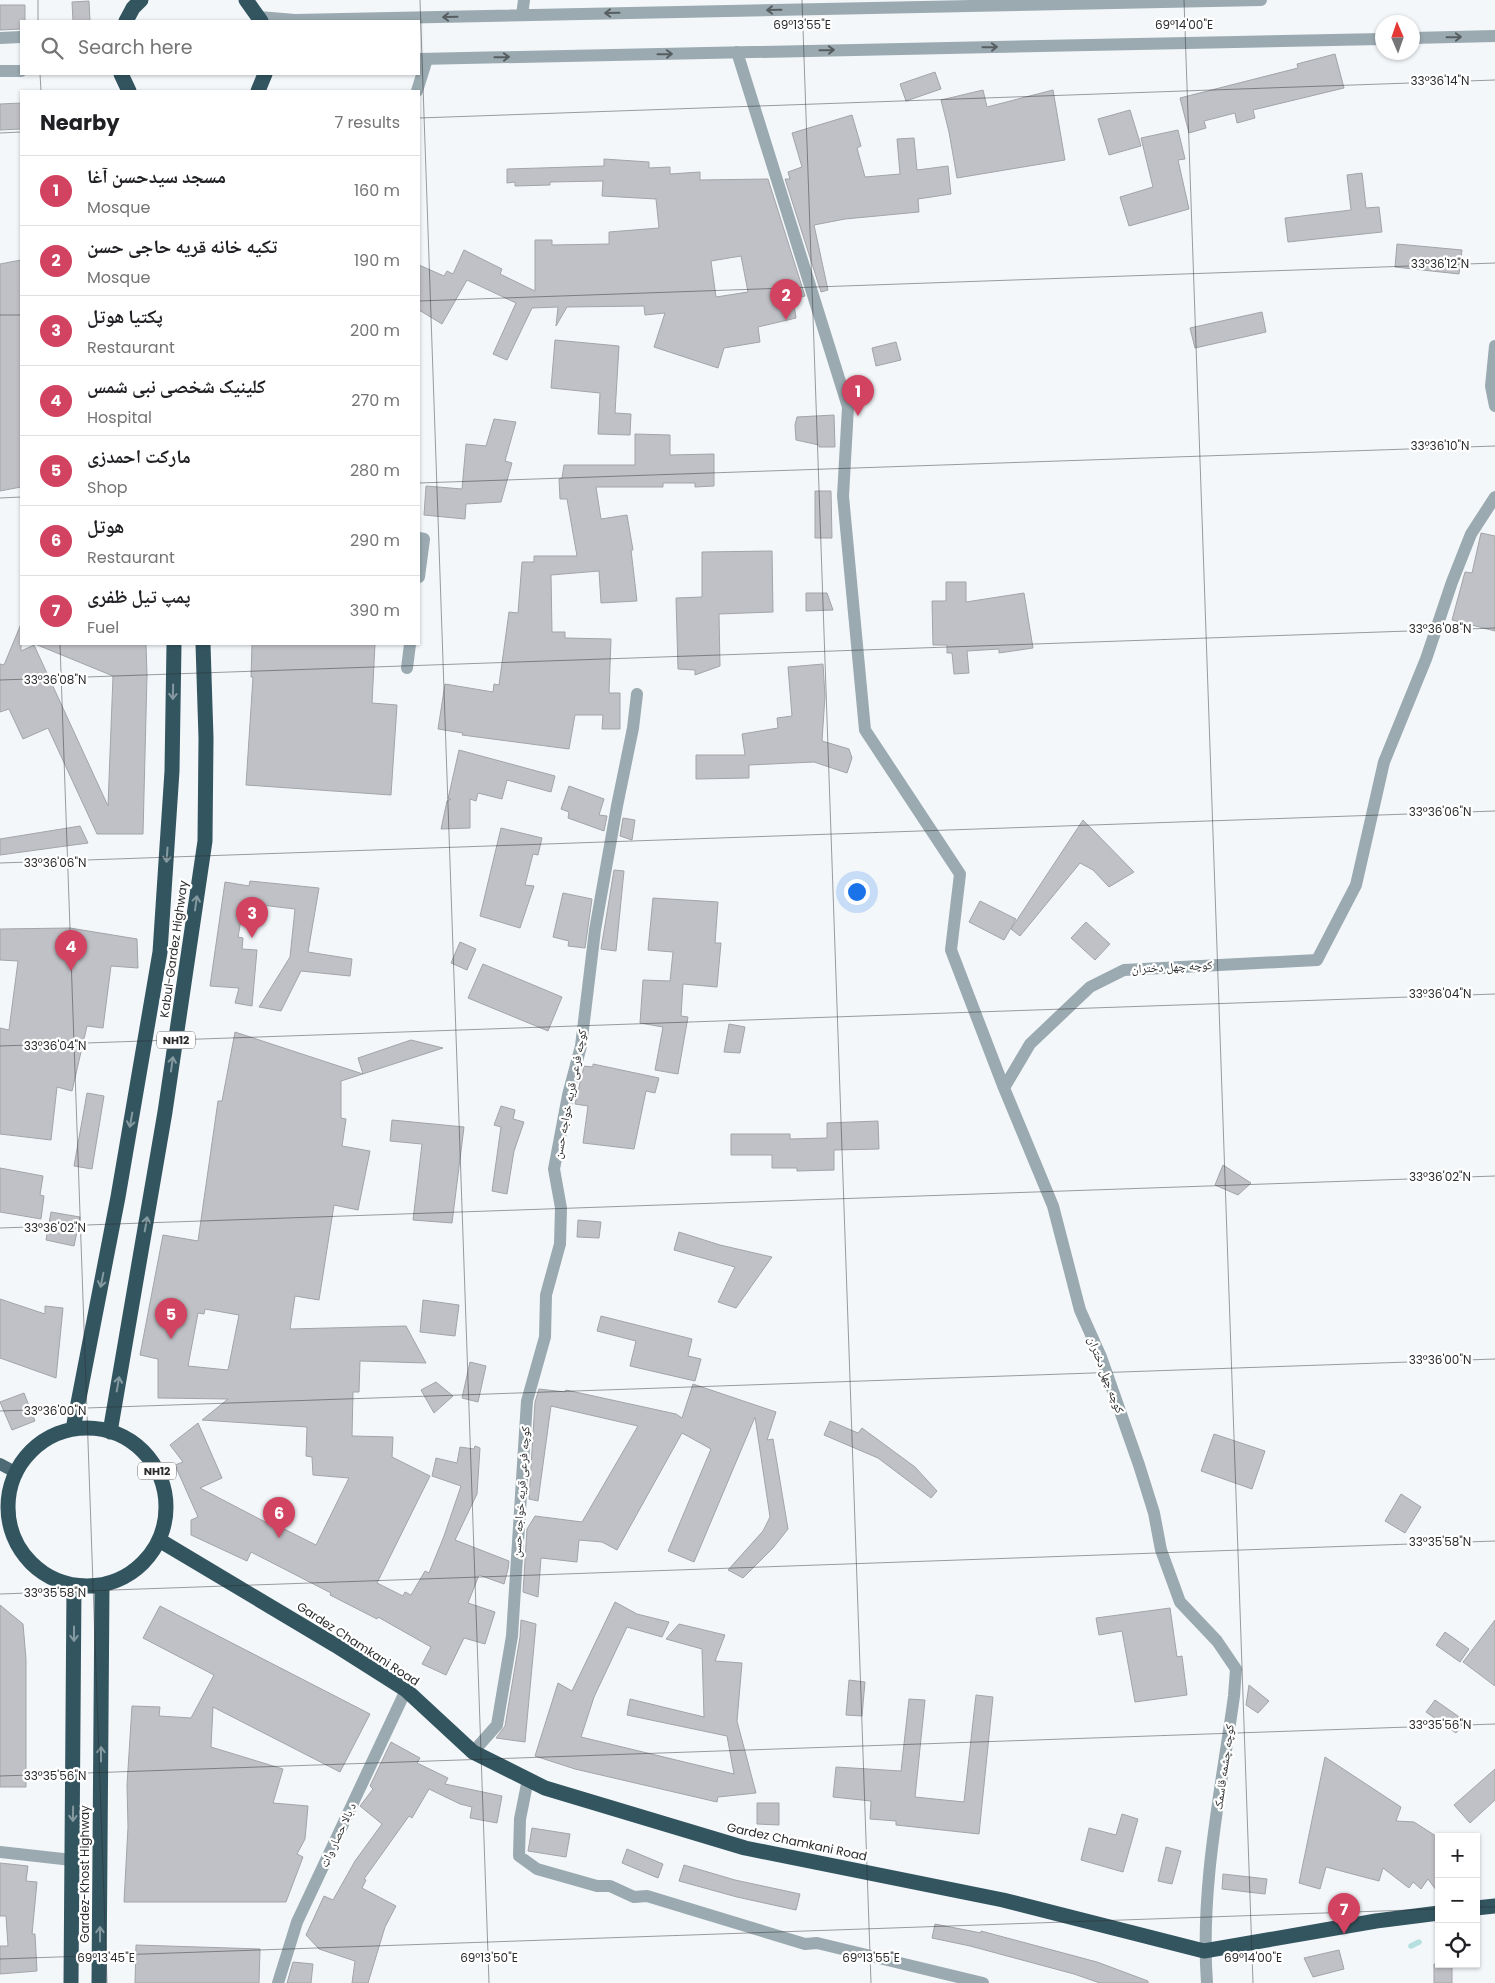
<!DOCTYPE html>
<html lang="en">
<head>
<meta charset="utf-8">
<style>
  body { margin:0; font-family:Poppins,"Noto Naskh Arabic",sans-serif; background:#f2f2f2; color:#202124 }
  .controls { position:absolute; right:15px; bottom:15px; display:grid; overflow:hidden; border-radius:0px; box-shadow:0 1px 4px #0004 }
  .controls button { width:45px; height:45px; display:grid; place-items:center; padding:0; border:0; border-bottom:1px solid #e0e0e0; background:#fff; color:#202124; font:25px sans-serif }
  .compass { position:absolute; left:1375px; top:15px; width:45px; height:45px; border-radius:50%; background:#fff; box-shadow:0 1px 4px #0004; rotate:358deg }
  .you { position:absolute; left:856px; top:891px; width:18px; height:18px; margin:-12px; border:4px solid #fff; border-radius:50%; background:#1a73e8; box-shadow:0 0 0 8px #1a73e833 }
  .badge { display:grid; place-items:center; width:32px; height:32px; border-radius:50%; background:#d24261; color:#fff; font-size:16px; font-weight:700 }
  .pin { position:absolute; translate:-50% -41px; filter:drop-shadow(0 1px 2px #0008) }
  .pin::after { content:''; position:absolute; top:26px; width:18px; height:15px; background:inherit; clip-path:polygon(0 0,100% 0,50% 100%) }
  .list { margin:0; padding:0; list-style:none }
  h2 { display:flex; justify-content:space-between; align-items:center; height:65px; margin:0; padding:0 20px; font-size:21px }
  h2 small { font-size:16px; font-weight:400; color:#757577 }
  .list li { display:grid; grid-template-columns:32px 1fr auto; gap:15px; align-items:center; box-sizing:border-box; height:70px; padding:0 20px; border-top:1px solid #e0e0e0 }
  .list b { display:block; font-size:19px; white-space:nowrap }
  .list p { margin:0; font-size:16px; white-space:nowrap; color:#757577 }
  .list em { font-size:16px; font-style:normal; color:#757577 }
  .icon { flex:none; width:28px; height:28px; fill:none; stroke:currentColor; stroke-width:2; stroke-linecap:round; stroke-linejoin:round }
  .map { position:relative; flex:none; width:1495px; height:1983px; overflow:hidden }
  .search { position:absolute; background:#fff; box-shadow:0 1px 4px #0004; left:20px; top:20px; width:400px; height:55px; display:flex; align-items:center; gap:12px; box-sizing:border-box; padding:0 18px; border-radius:0px; color:#757577; font-size:19px }
  .panel { position:absolute; background:#fff; box-shadow:0 1px 4px #0004; left:20px; top:90px; width:400px; height:555px; border-radius:0px }
  .map>svg:first-child { display:block }
  .lines { fill:none; stroke-linecap:round; stroke-linejoin:round }
  .stream { stroke:#b6e0e0; stroke-width:5.5 }
  .building { fill:#c0c1c6; stroke:#a3a4a8; fill-rule:evenodd }
  .minor { stroke:#9aaab0; stroke-width:12 }
  .major { stroke:#4e6b75; stroke-width:12 }
  .highway { stroke:#335560; stroke-width:15 }
  .oneway { stroke:#575e61 }
  .oneway2 { stroke:#8599a0 }
  .ticks { fill:none; stroke:#2a2b2d; stroke-width:1; stroke-opacity:0.45 }
  .labels { text-anchor:middle; stroke-width:4.5; stroke-linejoin:round; paint-order:stroke }
  .shield { fill:#fff; stroke:#6a6b6c; stroke-width:1 }
  .shield-label { font-size:11px; font-weight:bold; fill:#2a2b2d }
  .street-label { font-size:12px; fill:#2a2b2d; stroke:#fff }
  .ticks-label { font-size:12px; text-anchor:middle; fill:#2a2b2d; stroke:#fff; stroke-width:4.5; stroke-linejoin:round; paint-order:stroke }
</style>
</head>
<body>
<div class="map">
<svg width="1495" height="1983" viewBox="0 0 1495 1983">
  <rect width="100%" height="100%" fill="#f3f7fa"/>
  <g class="lines">
    <path class="stream" d="M1411,1946L1419,1942"/>
  </g>
  <path class="building" d="M89,1L90,21H73L72,2Z
    M0,5H25V21H21V29L0,30Z
    M1335,54L1344,88L1253,110L1255,118L1237,123L1235,113L1204,121L1206,128L1189,133L1180,98L1298,68L1297,64Z
    M935,72L941,89L906,101L900,84Z
    M983,90L987,107L1053,90L1065,160L957,178L949,132L941,100Z
    M21,103V129L0,130V104Z
    M1130,110L1141,146L1109,155L1098,119Z
    M852,115L861,146L857,148L865,177L900,174L897,139L914,138L917,170L948,166L951,194L918,199L919,212L845,219L814,225L828,290L821,292L785,179H790L788,172L802,167L792,133Z
    M1178,130L1185,159L1178,160L1189,209L1129,226L1120,197L1153,187L1141,138Z
    M604,159L649,162V168L670,167V174L700,172V180L768,179L805,296L793,299L796,318L758,327L760,342L724,348L718,368L654,347L665,313L645,315L644,306L567,307L556,326L558,307L532,308L507,360L493,354L516,303L467,280L442,324L419,310V265L444,276L447,271L453,274L464,250L502,269L500,274L535,291V240H552V245L609,244V232L659,228L656,199L602,196L603,181L550,182V185L515,186V182L507,183V169L604,166ZM741,256L748,292L716,297L711,261Z
    M1362,173L1366,208L1379,207L1382,232L1288,242L1285,218L1351,210L1347,175Z
    M1397,244L1462,250L1459,274L1395,267Z
    M21,260V487L0,491V264Z
    M1262,312L1266,332L1195,348L1190,328Z
    M555,340L619,346L615,413L631,414L630,435L598,434L600,393L551,388Z
    M896,342L901,360L876,366L872,348Z
    M834,415L835,447H819V445L796,440L795,425L797,417Z
    M494,419L516,422L505,461L512,463L501,502L466,504L465,519L424,515L426,486L462,489L466,444L486,446Z
    M635,434L670,435V455L714,454V486L695,487V483H663V487H596L601,519L627,515L633,550H631L637,601L601,603L599,571L551,575L552,632H565V638L611,639L609,693H620V729H602L603,715H575L569,749L462,735L463,733L438,729L445,684L493,692L494,684L499,685L509,612L518,613L522,562H534V556H577L567,499H560L559,479L562,478L564,465H635Z
    M815,491H831L832,538H815Z
    M1481,533L1495,536V631L1452,620L1465,572L1472,573Z
    M772,551L773,612L719,614L720,666L695,675V670L678,669L676,598L702,597V552Z
    M946,582H966V602L1024,593L1033,648L999,653V649L967,651L969,673L954,674L952,653H947V645H933L932,601H946Z
    M806,593H827L833,610L806,611Z
    M21,624V651L34,645L108,806L113,676L35,644H146L147,675L143,834H97L48,728L23,739L9,709L0,712V664L4,665Z
    M252,644H375L372,703L397,705L391,795L246,785L253,677H251Z
    M823,664L825,696L822,741L849,749L852,758L847,773L814,762L749,765V778L696,779V755H745L742,734L778,728L777,718L792,716L788,667Z
    M459,750L555,776L551,792L507,780L502,799L478,793L476,801L470,799V828L441,829L447,801L451,799H448Z
    M569,786L604,799L599,815L607,816L604,831L568,818L569,812L561,809Z
    M623,818L635,820L632,840L620,836Z
    M1083,820L1134,872L1109,887L1093,870L1080,863L1020,936L1011,929Z
    M80,826L88,843L0,855V839Z
    M501,828L542,838L538,855L533,854L525,885L534,886L520,928L480,916Z
    M614,870L624,871L616,951L601,949Z
    M250,881L319,888L308,952L352,959L350,976L301,971L281,1011L259,1007L290,957L295,909L244,903L238,937L243,938L242,949L257,950L252,1006L235,1003L239,988L210,986L225,882L249,886Z
    M563,893L592,899L585,948L568,946L569,941L553,937Z
    M653,898L718,902L715,943H721L717,987L683,984L681,1016L688,1017L678,1074L655,1070L663,1027L640,1023L643,980L670,981L673,952L648,950Z
    M980,901L1016,919L1004,940L969,922Z
    M1086,922L1110,944L1095,960L1071,938Z
    M70,928L137,939L138,968L111,966L103,1028L87,1026L72,1091L57,1087L51,1140L0,1134V1028L9,1030L18,961L0,960V929Z
    M460,942L476,949L467,970L451,963Z
    M483,964L562,997L548,1031L468,998Z
    M729,1024L745,1027L740,1053L724,1052Z
    M235,1032L363,1074L358,1058L411,1040L443,1048L341,1081V1118L346,1119L342,1146L370,1151L358,1210L334,1205L319,1300L295,1296L290,1329L406,1326L426,1363L360,1361L359,1392H353L352,1436L393,1437L392,1457L430,1476L377,1583L403,1596L405,1592L411,1595L425,1571L429,1573L444,1536L461,1486L432,1476L436,1458L457,1463L460,1447L474,1449L475,1446L480,1448L477,1494L455,1540L509,1561L508,1569L504,1584L479,1575L468,1603L495,1612L485,1644L464,1638L446,1675L422,1664L431,1647L378,1617L377,1619L330,1595L331,1593L251,1552L247,1561L191,1535V1520L198,1517L175,1465L183,1462L170,1445L198,1423L222,1478L200,1488L271,1525L272,1523L316,1545L349,1478L313,1475L312,1457L306,1456L307,1427L202,1420L228,1399L158,1398V1359L140,1355L163,1235L198,1241L218,1101H222ZM205,1309L239,1315L228,1370L188,1366L198,1313L204,1314Z
    M593,1064L659,1078L655,1093L646,1091L634,1149L583,1143L588,1106L575,1104L584,1066L593,1067Z
    M87,1093L104,1096L92,1169L74,1166Z
    M501,1106L515,1110L513,1119L524,1122L514,1151L507,1194L492,1191L501,1127L494,1125Z
    M392,1120L464,1127L452,1223L413,1220L422,1144L390,1141Z
    M878,1121L879,1149L834,1150V1170L797,1171V1168H772V1155H731V1134H790V1139L827,1138V1123Z
    M1223,1165L1251,1183L1238,1195L1215,1185Z
    M0,1168L43,1176L40,1195L44,1196L41,1219L0,1212Z
    M51,1212L80,1217L74,1246L46,1240Z
    M578,1220L601,1222L599,1238L577,1237Z
    M679,1232L720,1245L772,1257L736,1308L718,1302L735,1267L674,1250Z
    M0,1299L45,1314V1306L63,1308L56,1378L0,1358Z
    M423,1300L459,1305L455,1336L420,1332Z
    M601,1316L692,1339L688,1356L701,1359L695,1381L630,1366L636,1341L597,1331Z
    M470,1362L486,1366L478,1402L462,1398Z
    M436,1382L453,1396L434,1413L421,1390Z
    M693,1384L776,1412L767,1440L773,1439L788,1529L773,1548L743,1578L728,1570L763,1531L770,1517L755,1417L694,1562L668,1551L711,1449L682,1433L617,1550L602,1542L579,1540L577,1562L541,1558L538,1597L523,1592L527,1529L535,1516L582,1522L638,1426L551,1406L538,1501L529,1499L535,1402L539,1389L565,1392L566,1390L676,1414L682,1418Z
    M24,1393L35,1421L12,1430L0,1402Z
    M830,1421L858,1433L862,1428L915,1467L937,1491L931,1498L878,1458L824,1435Z
    M1214,1434L1265,1451L1252,1489L1201,1471Z
    M1401,1494L1421,1507L1405,1533L1385,1521Z
    M615,1602L637,1614L669,1622L662,1637L627,1627L594,1697L581,1737L734,1774L727,1736L627,1715L630,1699L704,1717L702,1649L666,1639L679,1624L725,1635L715,1661L742,1663L737,1721L756,1793L718,1797L717,1802L575,1769L535,1756L558,1683L572,1691Z
    M0,1605L23,1624L26,1659V1787H0Z
    M160,1606L370,1714L340,1772L213,1707L211,1747L283,1769L273,1803L308,1806L305,1839L297,1854L303,1857L286,1902H124L128,1827L127,1785L132,1706L160,1707L159,1716L191,1718L214,1675L143,1638Z
    M1170,1608L1177,1657L1182,1656L1187,1695L1135,1702L1122,1631L1099,1635L1096,1618Z
    M521,1620L536,1624L525,1742L496,1738L505,1726L520,1637Z
    M1495,1620V1686L1463,1662Z
    M1445,1632L1469,1649L1460,1662L1436,1645Z
    M849,1680L865,1682L862,1716L846,1715Z
    M1249,1685L1269,1701L1258,1713L1246,1705Z
    M976,1695L993,1697L979,1834L896,1825V1821L870,1819L871,1801L833,1797L836,1767L901,1771L909,1699L925,1700L915,1797L964,1802Z
    M1435,1700L1465,1721L1456,1733L1426,1712Z
    M391,1742L420,1758L417,1763L448,1778L445,1784L502,1796L497,1823L470,1818L472,1807L460,1804L429,1789L412,1818L409,1816L364,1879L366,1880L362,1888L396,1906L385,1927L368,1983H352L355,1961L319,1949L306,1935L324,1896L333,1900L355,1861L382,1824L360,1806L373,1789L370,1786Z
    M1325,1757L1401,1807L1396,1821L1414,1822L1439,1838V1894L1428,1879L1421,1889L1413,1882L1409,1888L1383,1868L1379,1881L1326,1867L1320,1889L1299,1883Z
    M1495,1769V1800L1470,1823L1454,1805Z
    M757,1803H779V1825L757,1824Z
    M1122,1814L1138,1819L1123,1872L1081,1860L1089,1828L1116,1835Z
    M532,1828L570,1834L566,1857L528,1851Z
    M1166,1847L1181,1851L1172,1884L1158,1881Z
    M627,1849L663,1864L658,1878L622,1863Z
    M0,1863L28,1866L26,1881L37,1882L32,1934H35L37,1971L0,1974V1946H8L6,1916H0Z
    M684,1865L735,1880L800,1894L796,1910L737,1897L679,1881Z
    M1223,1874L1267,1879L1265,1894L1222,1889Z
    M935,1924L981,1933V1931L1097,1962L1148,1981V1983H1100L1074,1974L970,1946L932,1938Z
    M136,1945L260,1949L259,1983H135Z
    M1339,1950L1344,1969L1313,1977L1304,1958Z
    M293,1962L313,1964L311,1983H287Z
    M1434,1964H1452V1983H1434Z"/>
  <g class="lines">
    <path class="minor" d="M522,15L524,0
      M259,17L295,20L1261,0
      M0,38L21,37
      M1412,38L1495,36
      M737,52L848,407L843,496L865,730L960,874L951,950L1004,1088
      M419,59L1382,39
      M0,71H21
      M417,91L427,59
      M1495,346L1491,386L1495,406
      M419,538L424,539L419,577
      M407,668L410,644
      M473,1752L497,1725L512,1636L527,1401L545,1337L546,1295L560,1244L561,1208L554,1169L568,1095L581,1046L595,930L617,806L633,728L637,694
      M528,1779L520,1819L519,1856L537,1869L597,1886H610L634,1897L647,1896L805,1944L817,1943L983,1983
      M0,1852L72,1860
      M278,1983L297,1922L406,1690
      M1207,1983C1200,1887 1221,1791 1234,1696L1236,1669L1217,1641L1180,1602L1161,1550L1154,1513L1139,1465L1101,1357L1080,1310L1053,1206L1004,1088L1030,1044L1090,987L1124,970L1317,960L1356,885L1384,762L1426,659L1452,582L1471,534L1495,497"/>
    <path class="major" d="M0,1464L15,1472"/>
    <path class="highway" d="M246,0L261,21
      M126,21L133,8L141,0
      M121,74L129,91
      M258,91L265,74
      M8 1507a79 79 0 1 1 158 0a79 79 0 1 1-158 0Z
      M73,1429L118,1197L160,952L172,771L174,644
      M110,1432L165,1112L205,841L206,738L203,644
      M159,1540L335,1645L406,1690L473,1752L545,1788L745,1848L1003,1900L1204,1951L1376,1921L1439,1913
      M1476,1908L1495,1906
      M71,1983L74,1586
      M99,1983L102,1585"/>
  </g>
  <defs><path id="oneway-shaft" d="M-6 0H5M1.5-3L5.5 0L1.5 3" fill="none" stroke-width="1.6" stroke-linecap="round" stroke-linejoin="round" transform="scale(1.25)"/></defs>
  <g class="oneway">
    <use href="#oneway-shaft" transform="translate(774 10) rotate(179)"/>
    <use href="#oneway-shaft" transform="translate(612 13) rotate(179)"/>
    <use href="#oneway-shaft" transform="translate(450 17) rotate(179)"/>
    <use href="#oneway-shaft" transform="translate(1454 37) rotate(-1)"/>
    <use href="#oneway-shaft" transform="translate(990 47) rotate(-1)"/>
    <use href="#oneway-shaft" transform="translate(827 50) rotate(-1)"/>
    <use href="#oneway-shaft" transform="translate(665 54) rotate(-1)"/>
    <use href="#oneway-shaft" transform="translate(502 57) rotate(-1)"/>
  </g>
  <g class="oneway2">
    <use href="#oneway-shaft" transform="translate(173 692) rotate(91)"/>
    <use href="#oneway-shaft" transform="translate(167 855) rotate(94)"/>
    <use href="#oneway-shaft" transform="translate(196 903) rotate(-82)"/>
    <use href="#oneway-shaft" transform="translate(172 1064) rotate(-82)"/>
    <use href="#oneway-shaft" transform="translate(131 1120) rotate(100)"/>
    <use href="#oneway-shaft" transform="translate(146 1224) rotate(-80)"/>
    <use href="#oneway-shaft" transform="translate(102 1280) rotate(101)"/>
    <use href="#oneway-shaft" transform="translate(118 1384) rotate(-80)"/>
    <use href="#oneway-shaft" transform="translate(74 1634) rotate(90)"/>
    <use href="#oneway-shaft" transform="translate(101 1754) rotate(-90)"/>
    <use href="#oneway-shaft" transform="translate(73 1814) rotate(91)"/>
    <use href="#oneway-shaft" transform="translate(100 1934) rotate(-90)"/>
  </g>
  <path class="ticks" d="M38,0V21M420,0L489,1983M802,0L871,1983M1184,0L1253,1983M40,74L41,91M419,118L1495,80M0,133L21,132M419,301L1495,263M0,315H21M419,483L1495,446M0,498L21,497M60,644L107,1983M0,680L1495,628M0,863L1495,811M0,1046L1495,994M0,1228L1495,1176M0,1411L1495,1359M0,1594L1495,1541M0,1776L1495,1724M1476,1907H1495M0,1959L1439,1909"/>
  <g class="labels">
    <g class="shield">
      <rect x="157" y="1031.5" width="38" height="17" rx="4"/>
      <rect x="138" y="1462.5" width="38" height="17" rx="4"/>
    </g>
    <g class="shield-label">
      <text x="176" y="1044">NH12</text>
      <text x="157" y="1475">NH12</text>
    </g>
    <g class="street-label">
      <text transform="translate(174 949) rotate(-82)" y="4">Kabul-Gardez Highway</text>
      <text transform="translate(1172 967) rotate(-3)" y="4">کوچه چهل دختران</text>
      <text transform="translate(570 1094) rotate(-79)" y="4">کوچه فرعی قریه خواجه حسن</text>
      <text transform="translate(1106 1375) rotate(69)" y="4">کوچه چهل دختران</text>
      <text transform="translate(521 1492) rotate(-86)" y="4">کوچه فرعی قریه خواجه حسن</text>
      <text transform="translate(358 1644) rotate(33)" y="4">Gardez Chamkani Road</text>
      <text transform="translate(1224 1767) rotate(-82)" y="4">کوچه چشمه قاسمک</text>
      <text transform="translate(338 1835) rotate(-65)" y="4">د بالا حصار واټ</text>
      <text transform="translate(797 1842) rotate(12)" y="4">Gardez Chamkani Road</text>
      <text transform="translate(85 1874) rotate(-90)" y="4">Gardez-Khost Highway</text>
    </g>
  </g>
  <g class="ticks-label">
    <text x="802" y="29">69°13'55"E</text>
    <text x="1184" y="29">69°14'00"E</text>
    <text x="1440" y="85">33°36'14"N</text>
    <text x="1440" y="268">33°36'12"N</text>
    <text x="1440" y="450">33°36'10"N</text>
    <text x="1440" y="633">33°36'08"N</text>
    <text x="55" y="684">33°36'08"N</text>
    <text x="1440" y="816">33°36'06"N</text>
    <text x="55" y="867">33°36'06"N</text>
    <text x="1440" y="998">33°36'04"N</text>
    <text x="55" y="1050">33°36'04"N</text>
    <text x="1440" y="1181">33°36'02"N</text>
    <text x="55" y="1232">33°36'02"N</text>
    <text x="1440" y="1364">33°36'00"N</text>
    <text x="55" y="1415">33°36'00"N</text>
    <text x="1440" y="1546">33°35'58"N</text>
    <text x="55" y="1597">33°35'58"N</text>
    <text x="1440" y="1729">33°35'56"N</text>
    <text x="55" y="1780">33°35'56"N</text>
    <text x="106" y="1962">69°13'45"E</text>
    <text x="489" y="1962">69°13'50"E</text>
    <text x="871" y="1962">69°13'55"E</text>
    <text x="1253" y="1962">69°14'00"E</text>
  </g>
</svg>
<div class="controls">
<button>+</button>
<button>−</button>
<button><svg class="icon" aria-label="locate" viewBox="0 0 24 24"><circle cx="12" cy="12" r="6"/><path d="M12 2v4M12 18v4M2 12h4M18 12h4"/></svg></button>
</div>
<svg class="compass" viewBox="-18 -18 36 36"><path d="M0-13l5 13h-10z" fill="#e53935"/><path d="M0 13l5-13h-10z" fill="#757577"/></svg>
<div class="you"></div>
<div class="pin badge" style="left:858px;top:416px">1</div>
<div class="pin badge" style="left:786px;top:320px">2</div>
<div class="pin badge" style="left:252px;top:938px">3</div>
<div class="pin badge" style="left:71px;top:971px">4</div>
<div class="pin badge" style="left:171px;top:1339px">5</div>
<div class="pin badge" style="left:279px;top:1538px">6</div>
<div class="pin badge" style="left:1344px;top:1934px">7</div>
<div class="search"><svg class="icon" aria-label="search" viewBox="0 0 24 24"><circle cx="10" cy="10" r="6"/><path d="M15 15l6 6"/></svg>Search here</div>
<section class="panel">
<h2>Nearby<small>7 results</small></h2>
<ul class="list">
<li><span class="badge">1</span><div><b>مسجد سیدحسن آغا</b><p>Mosque</p></div><em>160 m</em></li>
<li><span class="badge">2</span><div><b>تکیه خانه قریه حاجی حسن</b><p>Mosque</p></div><em>190 m</em></li>
<li><span class="badge">3</span><div><b>پکتیا هوتل</b><p>Restaurant</p></div><em>200 m</em></li>
<li><span class="badge">4</span><div><b>کلینیک شخصی نبی شمس</b><p>Hospital</p></div><em>270 m</em></li>
<li><span class="badge">5</span><div><b>مارکت احمدزی</b><p>Shop</p></div><em>280 m</em></li>
<li><span class="badge">6</span><div><b>هوتل</b><p>Restaurant</p></div><em>290 m</em></li>
<li><span class="badge">7</span><div><b>پمپ تیل ظفری</b><p>Fuel</p></div><em>390 m</em></li>
</ul>
</section>
</div>
</body>
</html>
